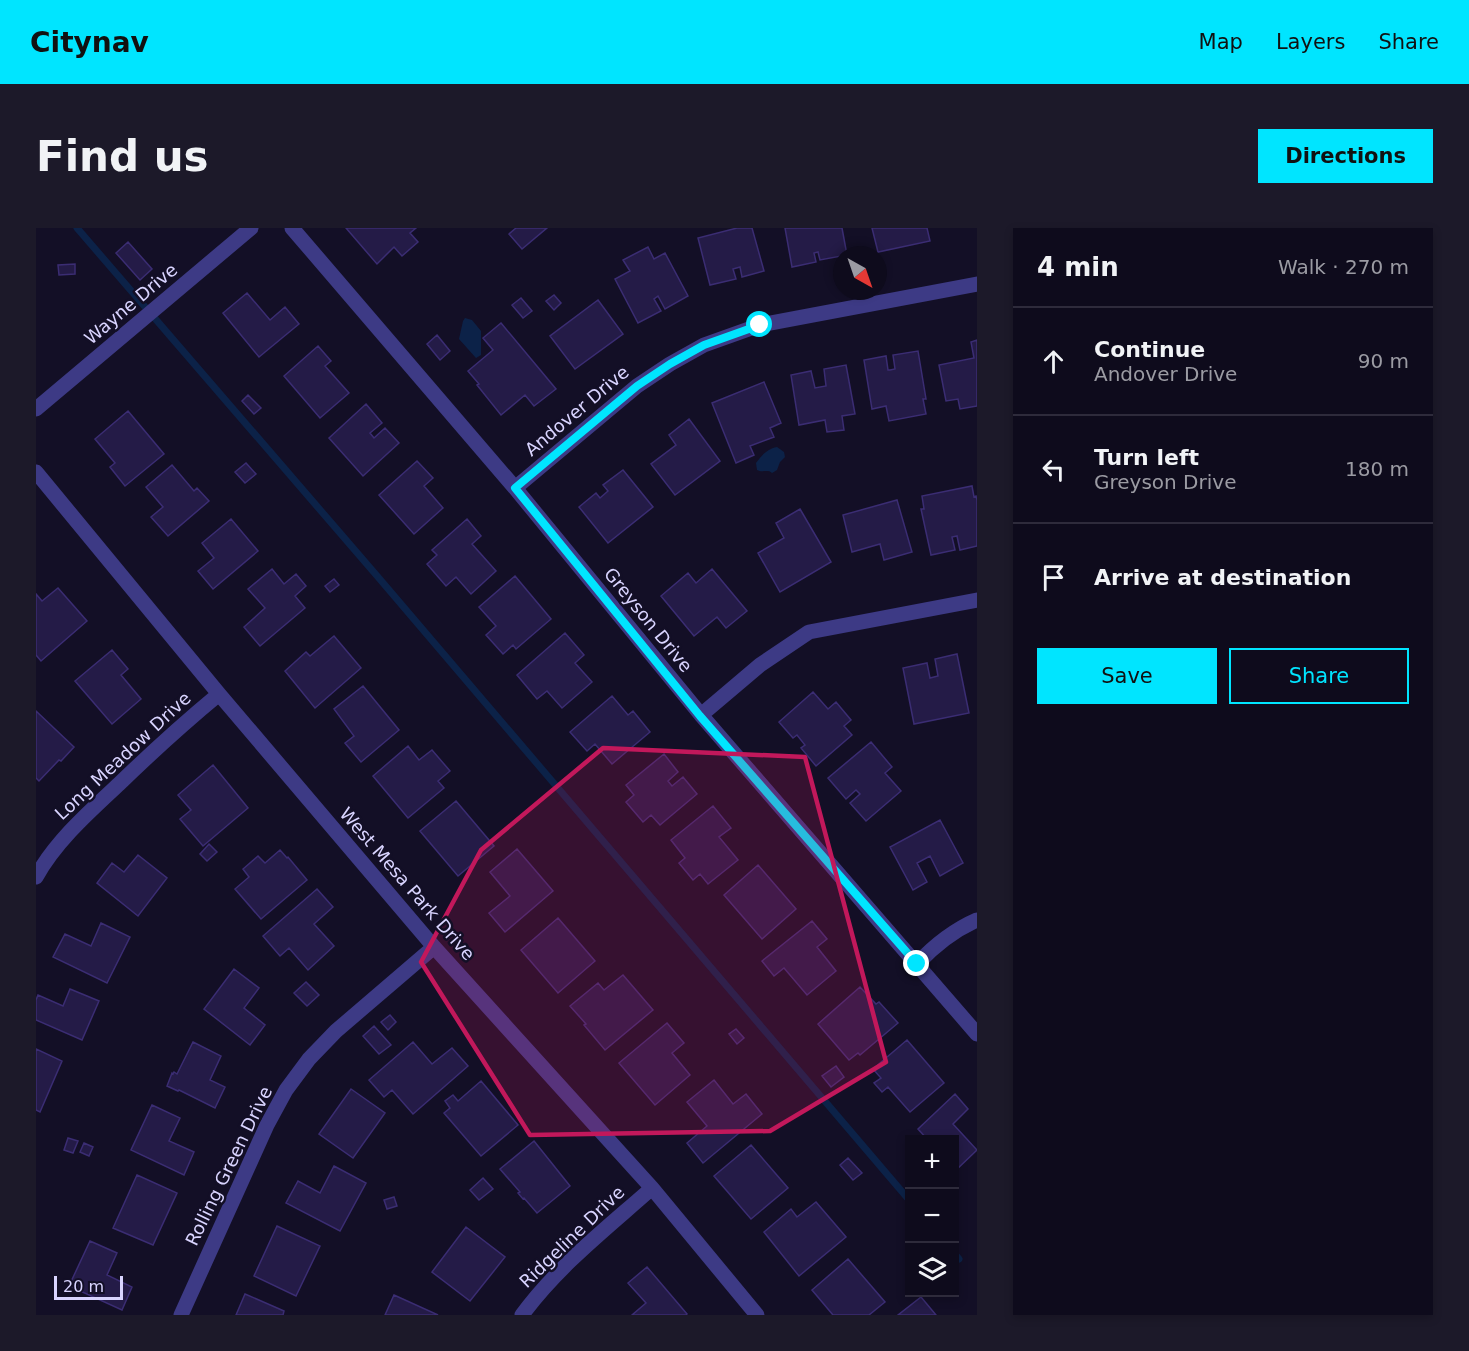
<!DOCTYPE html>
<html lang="en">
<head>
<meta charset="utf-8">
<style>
  body { margin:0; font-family:"DejaVu Sans",sans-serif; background:#1c1929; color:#f1f3f6 }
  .controls { position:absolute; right:18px; bottom:18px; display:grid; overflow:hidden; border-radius:0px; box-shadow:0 3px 9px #0003 }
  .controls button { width:54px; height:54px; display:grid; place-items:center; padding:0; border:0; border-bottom:2px solid #2e2b3b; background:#0e0b1c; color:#f1f3f6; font:30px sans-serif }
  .compass { position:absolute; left:797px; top:18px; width:54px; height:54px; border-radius:50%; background:#0e0b1c; box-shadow:0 3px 9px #0003; rotate:140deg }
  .scale { position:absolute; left:18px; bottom:15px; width:69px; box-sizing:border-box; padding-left:6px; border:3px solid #d9d4ff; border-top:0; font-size:16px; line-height:21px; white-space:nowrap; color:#d9d4ff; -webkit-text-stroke:4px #130f26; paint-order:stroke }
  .stop { position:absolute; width:18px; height:18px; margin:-14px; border:4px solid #00e5ff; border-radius:50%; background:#fff }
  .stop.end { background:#00e5ff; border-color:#fff; box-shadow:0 2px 6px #0008 }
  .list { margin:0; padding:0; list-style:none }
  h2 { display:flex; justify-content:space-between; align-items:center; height:78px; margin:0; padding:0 24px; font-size:26px }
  h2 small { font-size:20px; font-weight:400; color:#9b9ba3 }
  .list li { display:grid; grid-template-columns:39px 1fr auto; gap:18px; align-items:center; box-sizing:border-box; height:108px; padding:0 24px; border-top:2px solid #2e2b3b }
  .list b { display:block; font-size:22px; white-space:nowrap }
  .list p { margin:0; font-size:20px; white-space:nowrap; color:#9b9ba3 }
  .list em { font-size:20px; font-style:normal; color:#9b9ba3 }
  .actions { display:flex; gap:12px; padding:18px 24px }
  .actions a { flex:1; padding:14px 0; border:2px solid #00e5ff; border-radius:0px; text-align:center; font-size:21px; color:#00e5ff }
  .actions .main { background:#00e5ff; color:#111 }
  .icon { flex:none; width:33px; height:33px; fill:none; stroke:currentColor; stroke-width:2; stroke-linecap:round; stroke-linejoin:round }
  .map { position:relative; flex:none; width:941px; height:1087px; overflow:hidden; border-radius:0px }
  header { display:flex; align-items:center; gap:36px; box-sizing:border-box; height:84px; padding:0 30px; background:#00e5ff; color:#111 }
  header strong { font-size:28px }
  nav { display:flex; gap:33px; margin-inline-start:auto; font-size:21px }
  .intro { display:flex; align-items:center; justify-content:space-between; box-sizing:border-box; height:144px; padding:0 36px }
  h1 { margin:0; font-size:42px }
  .button { padding:15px 27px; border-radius:0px; background:#00e5ff; color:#111; font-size:21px; font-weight:700 }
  main { display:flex; gap:36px; padding:0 36px }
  aside { flex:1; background:#0e0b1c; border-radius:0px; box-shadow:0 3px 9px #0003 }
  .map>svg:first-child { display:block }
  .water { fill:#0c2248 }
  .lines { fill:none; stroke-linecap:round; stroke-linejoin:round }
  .stream { stroke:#0c2248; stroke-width:7 }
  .building { fill:#241b47; stroke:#3b2d73; stroke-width:1.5 }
  .minor { stroke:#3d3a85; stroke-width:15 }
  .route { stroke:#00e5ff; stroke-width:8 }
  .marked { fill:#c2185b; fill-opacity:0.2; stroke:#c2185b; stroke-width:4.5; stroke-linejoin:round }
  .labels { text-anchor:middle; stroke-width:5; stroke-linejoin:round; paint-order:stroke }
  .street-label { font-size:18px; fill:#d9d4ff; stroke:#130f26 }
</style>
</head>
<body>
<header>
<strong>Citynav</strong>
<nav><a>Map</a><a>Layers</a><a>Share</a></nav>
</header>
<div class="intro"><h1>Find us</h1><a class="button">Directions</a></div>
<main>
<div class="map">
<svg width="941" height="1087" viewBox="0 0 941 1087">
  <rect width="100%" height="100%" fill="#130f26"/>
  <path class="water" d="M429,90L436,92L445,103V127L440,130L423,111L427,93Z
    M741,219L748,224L749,229L744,234L741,242L736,245C732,241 726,245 721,242L720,235C726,227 731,221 741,219Z"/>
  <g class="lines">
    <path class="stream" d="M41,0L342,349L874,973
      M918,1025L923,1031"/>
  </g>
  <path class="building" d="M310,0H380L374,5L382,14L366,28L358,19L341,36Z
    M480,0H511L486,21L473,6Z
    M701,0H716L728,43L706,49L704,39L697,41L700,51L674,57L662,10Z
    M749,0H806L811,27L784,32L782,24L778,25L780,34L756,39Z
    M836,0H891L894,13L842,24Z
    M92,14L116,41L104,52L80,25Z
    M612,19L618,31L629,25L652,68L629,81L622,68L618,71L625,83L602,95L579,51L594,43L587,32Z
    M39,36V46L23,47L22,37Z
    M211,65L234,92L249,79L263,96L223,129L187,85Z
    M518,67L525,75L518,82L510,73Z
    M485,70L496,83L487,90L476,77Z
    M562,72L587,106L539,141L514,108Z
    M465,95L520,161L498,178L489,167L465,187L441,157L443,156L432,143L457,122L447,110Z
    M401,107L414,123L404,132L391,116Z
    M941,112V178L924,181L922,171L910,173L903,137L938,130L935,114Z
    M282,118L295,133L289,138L313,165L284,190L248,148Z
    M882,123L890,171H887L890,186L853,193L850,178L836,181L828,132L850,128L852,142H854L859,141L857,127Z
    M810,137L819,186L806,188L808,202L791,204L789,192L763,197L755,147L775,143L779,160L790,158L788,141Z
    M728,154L745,195L734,200L738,209L714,218L718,227L700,235L676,175Z
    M212,167L225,180L218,186L206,173Z
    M330,176L346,195L334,205L338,210L349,200L363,215L327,248L293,210Z
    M92,183L128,226L89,258L74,239L79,235L59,211Z
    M653,191L684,233L639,267L615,236L640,217L633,207Z
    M381,233L397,250L388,258L407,280L378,306L343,267Z
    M210,235L220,246L209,255L199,244Z
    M136,237L158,263L161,260L173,273L132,308L115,289L127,279L110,259Z
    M587,242L617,279L572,315L543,279L560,265L564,270L572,263L567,257Z
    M936,258L938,269L940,268L941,272V318L924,322L921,308L916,309L919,322L895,327L885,281H888L886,268Z
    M861,272L876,324L848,332L844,316L816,324L807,287Z
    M764,281L795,334L744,364L722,325L748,310L740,295Z
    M195,291L222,323L177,361L162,343L178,330L166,315Z
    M431,291L445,308L436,316L460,343L435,366L420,349L410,358L391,336L401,327L396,322Z
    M236,341L248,356L260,346L270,358L259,368L269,380L224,418L208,399L229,380L212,361Z
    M676,341L711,383L690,400L681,389L658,408L625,368L652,345L660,355Z
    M479,348L515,391L480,421L477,417L467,426L450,407L460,398L443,379Z
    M298,351L303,357L294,364L289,358Z
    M22,360L51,393L5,433L0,427V366L6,373Z
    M529,405L548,427L539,435L556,454L526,480L511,463L501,471L481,447Z
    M298,408L325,440L279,480L249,443L270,424L274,428Z
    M76,422L92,441L85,447L105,471L76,496L39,453Z
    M921,426L933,485L878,496L867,440L891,435L894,450L902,448L899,431Z
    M327,458L363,502L325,534L309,515L318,508L298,481Z
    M777,464L792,481L800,474L815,492L808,498L816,507L780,538L765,520L769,517L761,507L757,510L743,494Z
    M576,468L592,487L597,483L614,504L576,536L559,516L551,523L534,504Z
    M0,483L38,519L25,533L23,532L3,553L0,550Z
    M835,514L856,539L849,545L865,563L830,593L814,575L824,566L820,562L810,571L792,550Z
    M372,518L383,532L396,522L414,543L402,553L408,560L372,590L337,548Z
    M628,526L642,544L632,553L636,558L647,549L661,566L624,597L615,587L607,594L590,574L598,567L590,557Z
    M177,537L212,580L167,618L144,591L155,582L142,567Z
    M420,573L458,618L422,648L384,603Z
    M677,578L695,600L683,609L702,632L672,656L664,646L657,652L643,635L649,630L635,612Z
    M904,592L927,635L904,648L894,628L881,635L891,654L877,662L854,619Z
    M173,616L181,624L171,633L164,626Z
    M481,621L517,663L469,704L453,685L474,668L454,644Z
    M244,622L251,630L252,629L271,652L225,691L199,661L213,649L207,641L222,628L229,635Z
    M102,627L131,650L102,688L61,655L76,635L88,644Z
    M722,637L760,681L726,711L688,667Z
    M281,661L297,679L278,696L298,718L272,742L253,720L244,728L227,708Z
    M522,690L559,733L522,765L485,722Z
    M776,693L791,711L781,719L800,743L771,767L748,740L738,748L726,733Z
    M65,695L94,709L71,755L17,729L29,706L55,718Z
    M198,741L223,760L208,780L229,797L214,817L168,781Z
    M587,747L617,782L569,822L548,797L550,796L534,778L562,755L568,762Z
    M270,754L283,767L271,778L258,765Z
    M824,759L840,776L843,774L862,795L824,827L822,825L813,832L782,796Z
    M34,761L63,773L46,812L0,792V772L2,767L27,778Z
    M354,787L360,794L352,802L345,794Z
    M631,795L648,815L636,825L654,847L619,877L583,835Z
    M338,798L355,817L343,826L327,808Z
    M700,801L708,810L701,816L693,806Z
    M871,812L908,855L874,884L852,859L846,864L838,855L845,850L837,841Z
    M157,814L185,828L174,852L189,859L179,880L143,862L142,863L131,858L136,845L137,846L138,844L141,846Z
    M377,814L396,836L416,820L432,838L377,886L356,862L348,869L333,852Z
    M0,821L26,833L4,884L0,882Z
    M800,838L808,849L795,859L786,848Z
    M678,852L697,876L710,866L726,886L667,935L651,915L671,898L651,874Z
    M445,853L482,897L445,928L408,885L414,880L409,873L417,867L422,873Z
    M315,861L349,885L317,930L283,906Z
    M919,866L932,881L917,896L941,922L919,943L918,912H892L882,901Z
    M116,877L144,890L133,913L158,924L148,947L95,922Z
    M32,910L42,913L37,925L28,922Z
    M498,913L534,958L501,985L488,970L487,971L482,965L484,964L464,941Z
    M48,915L57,919L53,928L44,924Z
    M715,917L752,960L715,991L678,948Z
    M812,930L826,945L817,952L804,937Z
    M298,938L330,955L304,1003L250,975L262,953L284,965Z
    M101,947L141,965L117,1017L77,1000Z
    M447,950L457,961L443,972L434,962Z
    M358,969L361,978L351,981L348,972Z
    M780,974L810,1009L763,1048L728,1004L755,981L761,989Z
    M241,998L284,1018L260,1068L218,1048Z
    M430,999L469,1029L434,1073L396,1044Z
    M54,1013L81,1025L71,1047L96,1059L86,1082L33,1058Z
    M812,1031L849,1074L833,1087H797L776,1062Z
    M611,1039L651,1086L650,1087H596L610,1075L592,1055Z
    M209,1066L248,1083L247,1087H200Z
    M358,1067L402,1087H349Z
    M885,1069L900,1087H862Z"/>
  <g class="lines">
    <path class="minor" d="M256,0L479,260L665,487L941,806
      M0,181L215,0
      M0,244L183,466L398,719L616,960L721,1087
      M479,260L601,158L634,136L668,117L724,97L941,56
      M665,487L724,437L773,404L941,372
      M0,649C20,613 53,584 83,556C115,525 148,495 183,466
      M881,736C898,718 918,702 941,692
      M145,1087L231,897L250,862L273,831L300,803L398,719
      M486,1087C522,1038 571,1000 616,960"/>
  </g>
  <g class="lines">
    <path class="route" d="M724,97L668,117L634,136L601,158L479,260L664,488L881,736"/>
  </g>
  <path class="marked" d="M567,520L769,529L850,834L734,903L494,907L385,734L445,622Z"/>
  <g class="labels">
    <g class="street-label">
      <text transform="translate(95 76) rotate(-40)" y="6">Wayne Drive</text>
      <text transform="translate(541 183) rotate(-40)" y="6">Andover Drive</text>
      <text transform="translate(612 392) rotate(51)" y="6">Greyson Drive</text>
      <text transform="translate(87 528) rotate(-43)" y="6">Long Meadow Drive</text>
      <text transform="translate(371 656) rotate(49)" y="6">West Mesa Park Drive</text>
      <text transform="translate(193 938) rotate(-64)" y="6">Rolling Green Drive</text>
      <text transform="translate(536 1009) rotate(-44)" y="6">Ridgeline Drive</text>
    </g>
  </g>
</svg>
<div class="controls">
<button>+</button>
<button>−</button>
<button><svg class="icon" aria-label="layers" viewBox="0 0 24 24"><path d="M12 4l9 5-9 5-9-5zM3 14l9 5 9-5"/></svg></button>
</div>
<svg class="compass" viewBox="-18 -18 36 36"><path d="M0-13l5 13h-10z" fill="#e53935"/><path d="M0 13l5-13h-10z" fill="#9b9ba3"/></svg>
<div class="scale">20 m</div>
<div class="stop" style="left:724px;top:97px"></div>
<div class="stop end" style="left:881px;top:736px"></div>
</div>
<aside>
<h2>4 min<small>Walk · 270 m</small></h2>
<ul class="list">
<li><svg class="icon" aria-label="ahead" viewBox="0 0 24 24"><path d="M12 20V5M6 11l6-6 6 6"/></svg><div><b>Continue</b><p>Andover Drive</p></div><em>90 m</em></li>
<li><svg class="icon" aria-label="left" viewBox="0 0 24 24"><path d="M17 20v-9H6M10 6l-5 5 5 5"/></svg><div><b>Turn left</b><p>Greyson Drive</p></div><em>180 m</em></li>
<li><svg class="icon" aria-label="arrive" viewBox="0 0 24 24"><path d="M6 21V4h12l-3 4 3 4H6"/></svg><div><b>Arrive at destination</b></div></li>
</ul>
<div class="actions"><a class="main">Save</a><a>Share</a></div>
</aside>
</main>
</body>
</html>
